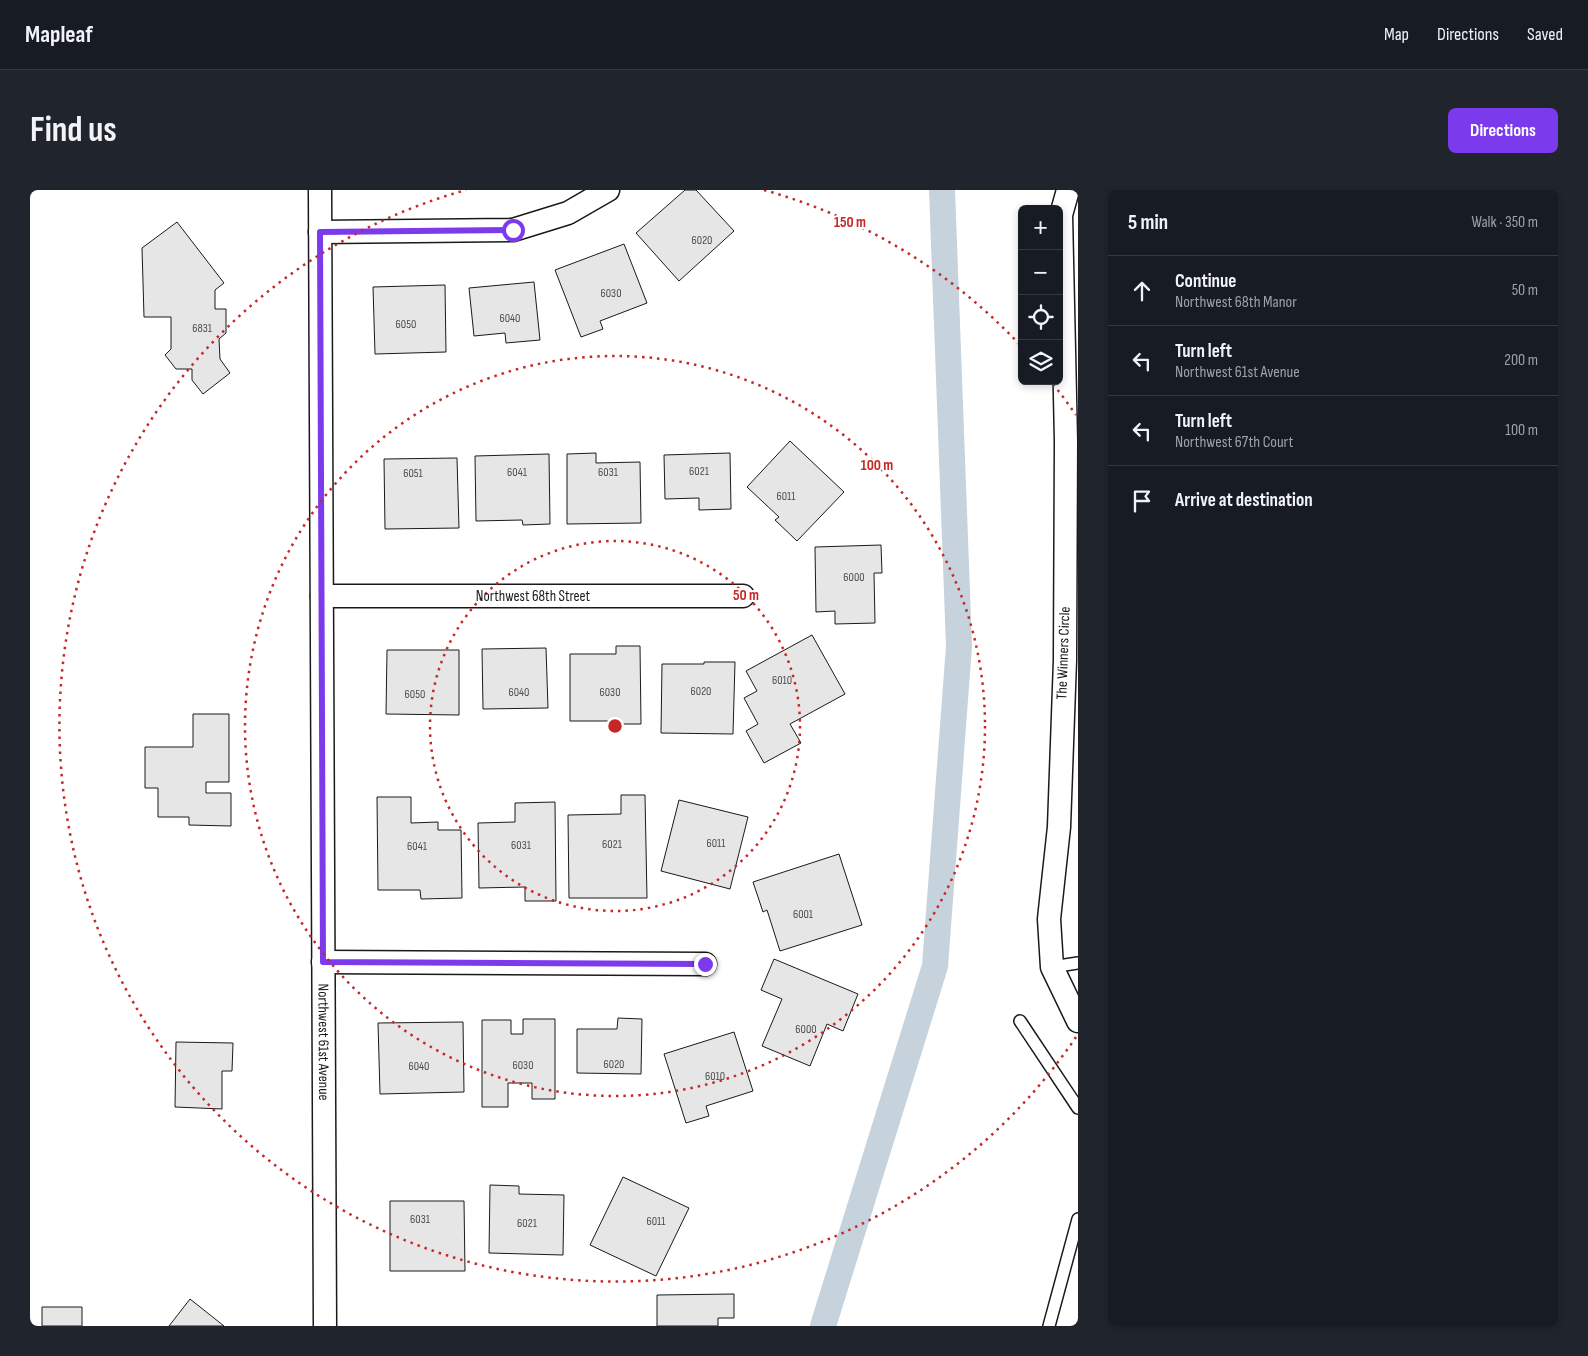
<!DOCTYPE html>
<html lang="en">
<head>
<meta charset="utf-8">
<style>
  body { margin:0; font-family:"Sofia Sans Condensed",sans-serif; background:#20242c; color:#f1f3f6 }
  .controls { position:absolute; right:15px; top:15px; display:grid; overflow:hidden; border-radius:8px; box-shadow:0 2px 8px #0003 }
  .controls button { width:45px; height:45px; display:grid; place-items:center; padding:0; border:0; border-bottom:1px solid #363941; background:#171b24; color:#f1f3f6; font:25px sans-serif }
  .stop { position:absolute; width:15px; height:15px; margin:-11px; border:4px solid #7c3aed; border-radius:50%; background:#fff }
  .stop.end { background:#7c3aed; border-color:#fff; box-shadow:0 1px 5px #0008 }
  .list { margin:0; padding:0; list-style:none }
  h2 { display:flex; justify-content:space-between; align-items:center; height:65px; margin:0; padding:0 20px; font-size:21px }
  h2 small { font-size:16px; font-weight:400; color:#9ea1a6 }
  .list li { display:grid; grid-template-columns:32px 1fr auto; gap:15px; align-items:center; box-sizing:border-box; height:70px; padding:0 20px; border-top:1px solid #363941 }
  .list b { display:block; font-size:19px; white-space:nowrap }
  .list p { margin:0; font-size:16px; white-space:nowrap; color:#9ea1a6 }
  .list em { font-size:16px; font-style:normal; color:#9ea1a6 }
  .icon { flex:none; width:28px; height:28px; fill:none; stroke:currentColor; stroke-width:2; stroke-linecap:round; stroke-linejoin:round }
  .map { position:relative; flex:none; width:1048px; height:1136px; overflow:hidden; border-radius:8px }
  header { display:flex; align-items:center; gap:30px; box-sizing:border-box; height:70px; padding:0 25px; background:#171b24; border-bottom:1px solid #363941 }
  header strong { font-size:24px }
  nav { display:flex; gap:28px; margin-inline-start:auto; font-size:18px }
  .intro { display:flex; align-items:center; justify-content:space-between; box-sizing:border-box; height:120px; padding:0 30px }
  h1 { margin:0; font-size:35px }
  .button { padding:12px 22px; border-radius:8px; background:#7c3aed; color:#fff; font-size:18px; font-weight:700 }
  main { display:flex; gap:30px; padding:0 30px }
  aside { flex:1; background:#171b24; border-radius:8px; box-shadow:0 2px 8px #0003 }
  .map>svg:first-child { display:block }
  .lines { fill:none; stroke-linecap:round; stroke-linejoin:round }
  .canal { stroke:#c6d2dc; stroke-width:26 }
  .building { fill:#e6e6e6; stroke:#1a1a1a }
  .lane-casing { stroke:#1a1a1a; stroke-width:14 }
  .street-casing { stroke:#1a1a1a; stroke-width:25 }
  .lane { stroke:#fff; stroke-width:11 }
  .street { stroke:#fff; stroke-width:22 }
  .route { stroke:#7c3aed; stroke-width:6 }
  .ring { fill:none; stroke:#c62828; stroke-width:2.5; stroke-dasharray:2.5 5 }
  .labels { text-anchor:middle; stroke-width:4; stroke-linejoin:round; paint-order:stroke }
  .number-label { font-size:12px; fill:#4d4d4d }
  .street-label { font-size:15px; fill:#1a1a1a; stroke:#fff }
  .centre { fill:#c62828; stroke:#fff; stroke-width:2.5 }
  .ring-label { font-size:15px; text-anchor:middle; font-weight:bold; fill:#c62828; stroke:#fff; stroke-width:4; stroke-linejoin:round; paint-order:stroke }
</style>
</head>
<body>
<header>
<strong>Mapleaf</strong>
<nav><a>Map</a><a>Directions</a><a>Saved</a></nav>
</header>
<div class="intro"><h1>Find us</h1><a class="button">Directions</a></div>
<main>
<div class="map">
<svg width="1048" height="1136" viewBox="0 0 1048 1136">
  <rect width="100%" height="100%" fill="#fff"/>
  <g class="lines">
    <path class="canal" d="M793,1136L905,776L929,456L912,0"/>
  </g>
  <path class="building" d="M655,0H666L704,41L649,91L606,43Z
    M147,32L194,93L185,100V119H196V143L189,149L190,169L200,183L173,204L162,190V179H146L135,165L141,159V127H114L112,58Z
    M594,54L617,113L570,131L573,139L551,147L525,80Z
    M504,92L510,150L476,153L475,143L444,146L439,98Z
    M415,95L416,162L345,164L343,97Z
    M760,251L814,302L767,351L745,330L749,327L717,297Z
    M566,263V273L610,272L611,333L537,334V264Z
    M700,263L701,319L669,320V308L635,309L634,265Z
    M519,264L520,334L493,335L492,330L446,331L445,266Z
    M427,268L429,338L355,339L354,269Z
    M851,355L852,383H844L845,433L805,434V421L786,422L785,357Z
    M782,445L815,504L760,534L771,553L734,573L716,541L728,534L714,508L727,501L716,481Z
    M586,456H610L611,534H588V531H540V464H586Z
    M516,458L518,518L453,519L452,459Z
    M357,460H429V525L356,524Z
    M674,472H705L703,544L631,543L632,474H674Z
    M163,524H199V592H176V603H201V636L159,635V627H128V598H115V557H163Z
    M591,605H615L617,708H539L538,625L591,624Z
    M347,607H381V633L408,632V640H431L432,708L391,709L390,700H348Z
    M649,610L718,627L700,699L631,681Z
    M525,612L526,711H495V697L449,698L448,633L485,632V613Z
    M809,664L832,735L750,761L737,720L733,722L723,692Z
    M744,769L828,804L813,841L797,834L780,876L732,856L752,809L731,800Z
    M588,828L612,829L611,884L547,883V839H587Z
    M493,829H525V909H502V893H478V917H452V830H481V844H493Z
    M433,832L434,902L350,904L348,833Z
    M704,842L723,901L676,916L679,926L656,933L634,864Z
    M146,852L203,853L202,881H192V919L145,917Z
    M593,987L659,1018L626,1086L560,1055Z
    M460,995L489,996V1004L534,1005L533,1065L459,1063Z
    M360,1011H434L435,1081H360Z
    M704,1104V1128H688V1136H627V1105Z
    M160,1109L194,1136H139Z
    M12,1117H52V1136H12Z"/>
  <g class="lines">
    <g class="lane-casing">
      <path id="lane" d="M1022,777L1048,773
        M990,831L1048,918
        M1019,1136L1048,1029"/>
    </g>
    <g class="street-casing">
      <g id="street">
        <path id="s1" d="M290,0L295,1136"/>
        <path d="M1038,0L1031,25L1036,251L1035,470L1029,637L1019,729L1022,777L1048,831"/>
        <path d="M290,42L483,40L538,23L578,0"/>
        <path id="s2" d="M292,406H713"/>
        <path d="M293,772L675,774"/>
      </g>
    </g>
    <use href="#lane" class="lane"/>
    <use href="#street" class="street"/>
  </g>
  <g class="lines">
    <path class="route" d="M483,40L290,42L293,772L675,774"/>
  </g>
  <g class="ring">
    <circle cx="585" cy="536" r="185"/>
    <circle cx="585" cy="536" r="370"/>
    <path d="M1046 847A556 556 0 1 1 436 0M734 0A556 556 0 0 1 992 157M1023 194A556 556 0 0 1 1046 225"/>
  </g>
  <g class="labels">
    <g class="number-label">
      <text x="672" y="54">6020</text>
      <text x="581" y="107">6030</text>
      <text x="480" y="132">6040</text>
      <text x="376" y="138">6050</text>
      <text x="172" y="142">6831</text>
      <text x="669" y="285">6021</text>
      <text x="487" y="286">6041</text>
      <text x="578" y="286">6031</text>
      <text x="383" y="287">6051</text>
      <text x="756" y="310">6011</text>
      <text x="824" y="391">6000</text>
      <text x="752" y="494">6010</text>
      <text x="671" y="505">6020</text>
      <text x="489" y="506">6040</text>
      <text x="580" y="506">6030</text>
      <text x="385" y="508">6050</text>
      <text x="686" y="657">6011</text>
      <text x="582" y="658">6021</text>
      <text x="491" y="659">6031</text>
      <text x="387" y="660">6041</text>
      <text x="773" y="728">6001</text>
      <text x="776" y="843">6000</text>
      <text x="584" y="878">6020</text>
      <text x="493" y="879">6030</text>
      <text x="389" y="880">6040</text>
      <text x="685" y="890">6010</text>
      <text x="390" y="1033">6031</text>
      <text x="626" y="1035">6011</text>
      <text x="497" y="1037">6021</text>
    </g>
    <g class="street-label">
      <text dy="5" stroke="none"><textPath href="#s2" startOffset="211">Northwest 68th Street</textPath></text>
      <text transform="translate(1033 463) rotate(-88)" y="5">The Winners Circle</text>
      <text dy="5" stroke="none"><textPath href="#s1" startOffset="852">Northwest 61st Avenue</textPath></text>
    </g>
  </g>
  <circle cx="585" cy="536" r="8" class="centre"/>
  <g class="ring-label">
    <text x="820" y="37">150 m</text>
    <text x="847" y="280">100 m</text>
    <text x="716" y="410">50 m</text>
  </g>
</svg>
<div class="controls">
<button>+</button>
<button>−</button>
<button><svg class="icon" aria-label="locate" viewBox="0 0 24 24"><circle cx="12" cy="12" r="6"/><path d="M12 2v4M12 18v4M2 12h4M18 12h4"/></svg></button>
<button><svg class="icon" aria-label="layers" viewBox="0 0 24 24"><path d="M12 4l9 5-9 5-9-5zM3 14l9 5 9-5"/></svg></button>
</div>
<div class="stop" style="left:483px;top:40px"></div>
<div class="stop end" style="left:675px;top:774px"></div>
</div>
<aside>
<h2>5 min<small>Walk · 350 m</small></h2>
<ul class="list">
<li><svg class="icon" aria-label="ahead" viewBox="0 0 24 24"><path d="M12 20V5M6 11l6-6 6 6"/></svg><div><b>Continue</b><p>Northwest 68th Manor</p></div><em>50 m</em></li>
<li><svg class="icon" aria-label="left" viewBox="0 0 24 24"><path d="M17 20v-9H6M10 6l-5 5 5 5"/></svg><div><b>Turn left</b><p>Northwest 61st Avenue</p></div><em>200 m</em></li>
<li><svg class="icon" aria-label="left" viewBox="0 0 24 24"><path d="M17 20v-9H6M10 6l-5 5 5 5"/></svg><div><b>Turn left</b><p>Northwest 67th Court</p></div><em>100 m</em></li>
<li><svg class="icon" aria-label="arrive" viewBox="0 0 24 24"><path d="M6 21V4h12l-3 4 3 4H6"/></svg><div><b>Arrive at destination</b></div></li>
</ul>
</aside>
</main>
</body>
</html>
